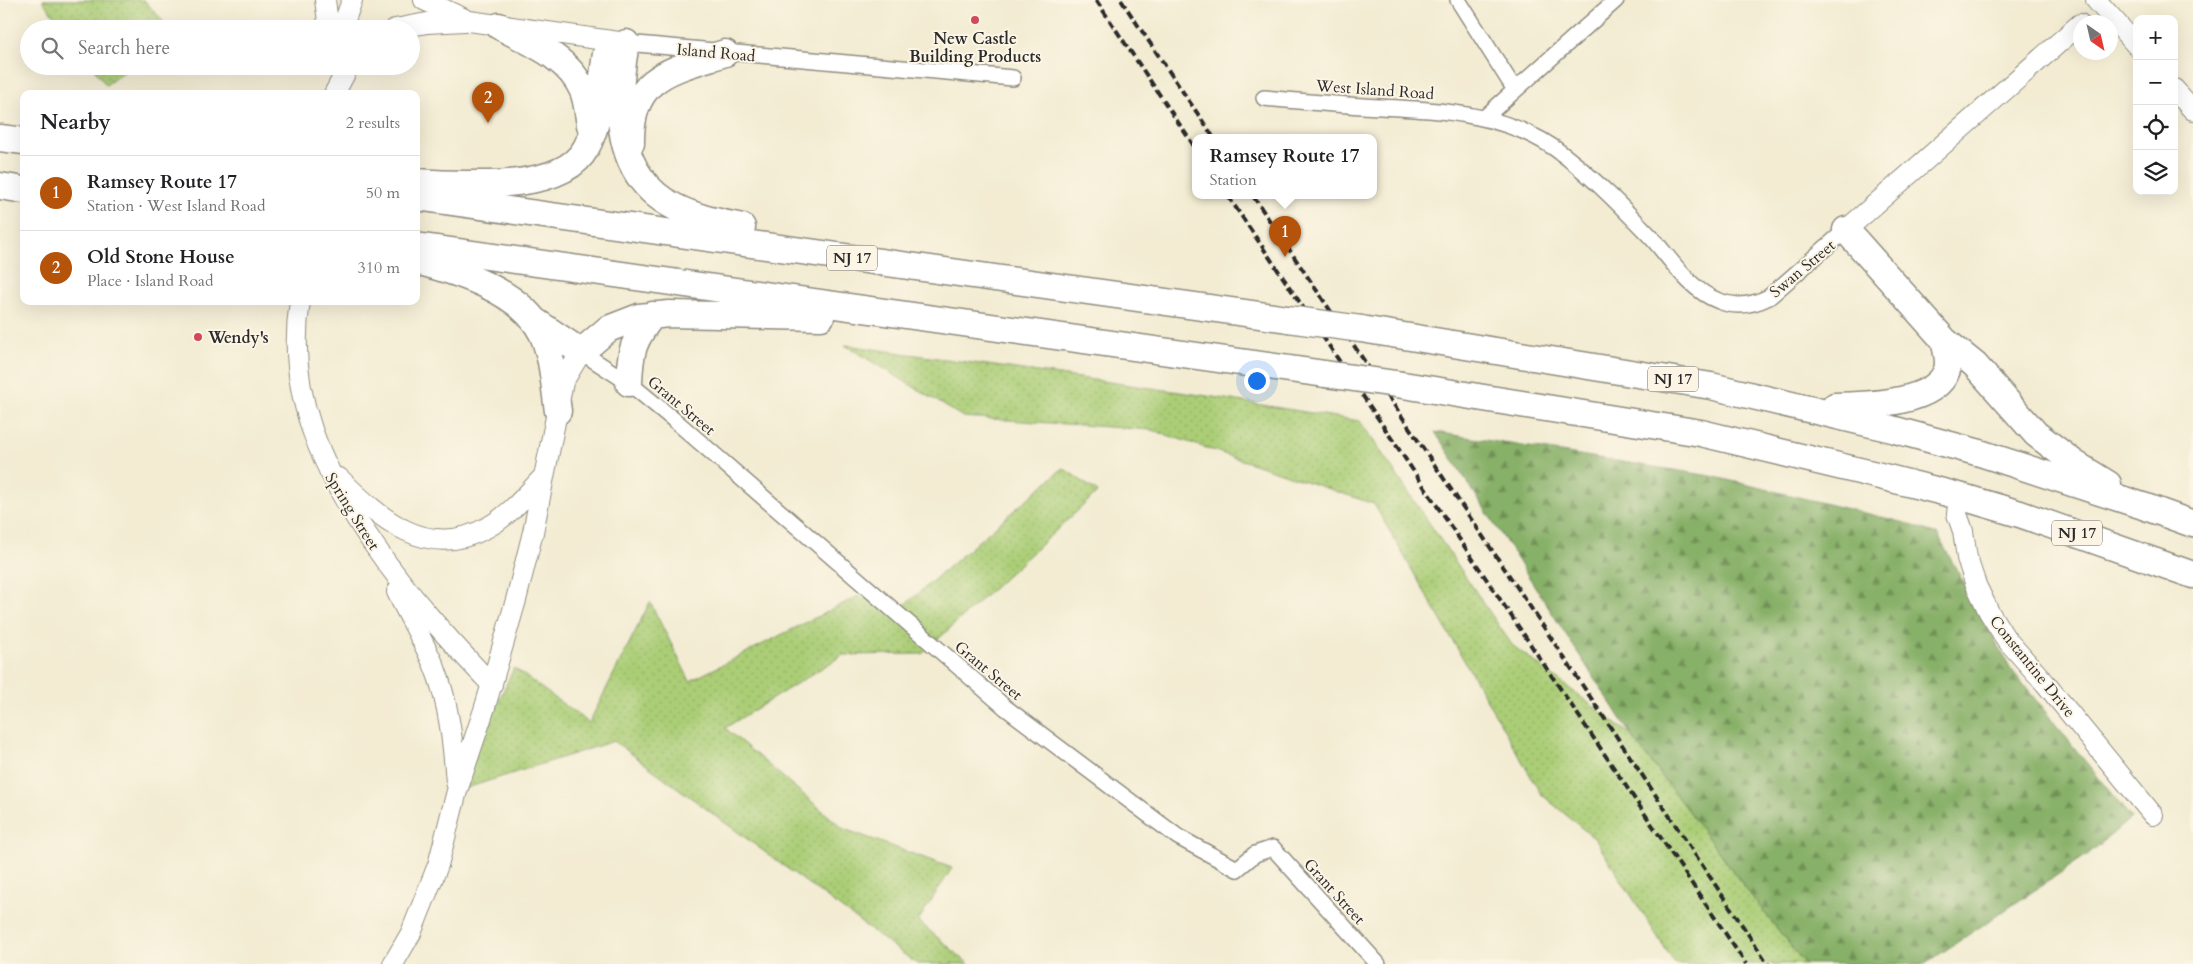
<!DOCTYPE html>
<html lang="en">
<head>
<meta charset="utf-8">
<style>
  body { margin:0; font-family:Cardo,serif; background:#f2f2f2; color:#202124 }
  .controls { position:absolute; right:15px; top:15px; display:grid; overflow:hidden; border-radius:10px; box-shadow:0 5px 20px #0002 }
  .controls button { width:45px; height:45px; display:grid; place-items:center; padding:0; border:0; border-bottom:1px solid #e0e0e0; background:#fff; color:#202124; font:25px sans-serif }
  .compass { position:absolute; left:2073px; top:15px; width:45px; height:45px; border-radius:50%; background:#fff; box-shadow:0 5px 20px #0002; rotate:146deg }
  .you { position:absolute; left:1256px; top:380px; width:18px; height:18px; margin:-12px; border:4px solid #fff; border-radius:50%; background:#1a73e8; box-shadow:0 0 0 8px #1a73e833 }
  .badge { display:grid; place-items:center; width:32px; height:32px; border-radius:50%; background:#b45309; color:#fff; font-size:16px; font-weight:700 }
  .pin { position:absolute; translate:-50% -41px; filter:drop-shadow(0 1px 2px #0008) }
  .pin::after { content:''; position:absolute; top:26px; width:18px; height:15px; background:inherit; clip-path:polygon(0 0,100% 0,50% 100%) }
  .popup { position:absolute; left:1192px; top:134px; width:185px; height:65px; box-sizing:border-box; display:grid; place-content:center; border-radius:10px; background:#fff; filter:drop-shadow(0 1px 4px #0005); font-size:16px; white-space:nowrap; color:#757577 }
  .popup b { font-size:19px; color:#202124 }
  .popup::after { content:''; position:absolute; left:50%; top:100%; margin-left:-10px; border:10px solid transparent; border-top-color:#fff }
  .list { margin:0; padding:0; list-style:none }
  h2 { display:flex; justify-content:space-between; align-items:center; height:65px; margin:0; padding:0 20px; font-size:21px }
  h2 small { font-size:16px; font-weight:400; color:#757577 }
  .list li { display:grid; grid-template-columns:32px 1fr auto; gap:15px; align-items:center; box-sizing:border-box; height:75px; padding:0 20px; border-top:1px solid #e0e0e0 }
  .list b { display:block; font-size:19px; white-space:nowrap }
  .list p { margin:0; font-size:16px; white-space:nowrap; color:#757577 }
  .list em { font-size:16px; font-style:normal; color:#757577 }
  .icon { flex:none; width:28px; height:28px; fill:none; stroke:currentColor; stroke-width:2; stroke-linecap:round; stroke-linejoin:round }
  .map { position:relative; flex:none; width:2193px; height:964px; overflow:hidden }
  .search { position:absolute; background:#fff; box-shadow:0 5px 20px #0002; left:20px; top:20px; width:400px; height:55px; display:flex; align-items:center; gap:12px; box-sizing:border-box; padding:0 18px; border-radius:28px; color:#757577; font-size:19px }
  .panel { position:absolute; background:#fff; box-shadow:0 5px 20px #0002; left:20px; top:90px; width:400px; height:215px; border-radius:10px }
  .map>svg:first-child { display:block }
  .grass { fill:url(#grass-dots); stroke:#6a7c50 }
  .forest { fill:url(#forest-firs); stroke:#596e49 }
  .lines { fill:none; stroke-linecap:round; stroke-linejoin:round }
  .street-casing { stroke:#8f8c7f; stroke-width:18 }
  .secondary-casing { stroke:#8f8c7f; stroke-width:22 }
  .highway-casing { stroke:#8f8c7f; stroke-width:29 }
  .street { stroke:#fff; stroke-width:15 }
  .secondary { stroke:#fff; stroke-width:20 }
  .highway { stroke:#fff; stroke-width:26 }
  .rail { stroke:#2b2b2b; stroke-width:4; stroke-dasharray:8 4; stroke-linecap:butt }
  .highway-bridge-casing { stroke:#8f8c7f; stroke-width:29; stroke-linecap:butt }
  .highway-bridge { stroke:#fff; stroke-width:26 }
  .poi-dot { fill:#d1495b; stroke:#fcf5e5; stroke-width:2 }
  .labels { text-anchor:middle; stroke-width:4; stroke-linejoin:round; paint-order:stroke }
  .shield { fill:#fcf5e5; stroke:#6a6863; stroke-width:1 }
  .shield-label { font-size:15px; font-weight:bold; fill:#2b2b2b }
  .poi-label { font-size:16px; font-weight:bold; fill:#2b2b2b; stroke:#fcf5e5 }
  .street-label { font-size:16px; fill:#2b2b2b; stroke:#fcf5e5 }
</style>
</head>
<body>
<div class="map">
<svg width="2193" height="964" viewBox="0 0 2193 964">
  <defs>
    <pattern id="grass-dots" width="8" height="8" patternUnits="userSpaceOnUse" patternTransform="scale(1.25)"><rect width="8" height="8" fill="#aacd76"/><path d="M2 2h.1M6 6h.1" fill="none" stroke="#92b066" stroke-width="1.8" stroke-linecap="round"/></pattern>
    <pattern id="forest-firs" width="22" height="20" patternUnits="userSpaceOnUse" patternTransform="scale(1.25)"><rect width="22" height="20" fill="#87b067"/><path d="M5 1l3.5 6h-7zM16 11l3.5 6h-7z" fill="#6f8f55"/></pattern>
  </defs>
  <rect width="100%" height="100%" fill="#fcf5e5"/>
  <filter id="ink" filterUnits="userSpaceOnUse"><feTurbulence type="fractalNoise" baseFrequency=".02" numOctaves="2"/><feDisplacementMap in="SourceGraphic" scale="10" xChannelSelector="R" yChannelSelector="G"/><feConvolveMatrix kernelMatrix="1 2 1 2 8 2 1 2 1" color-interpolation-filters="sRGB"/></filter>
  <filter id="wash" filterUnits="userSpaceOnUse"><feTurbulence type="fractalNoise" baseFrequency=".0096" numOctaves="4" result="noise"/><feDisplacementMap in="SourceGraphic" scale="20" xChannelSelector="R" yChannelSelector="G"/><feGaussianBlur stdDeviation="1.12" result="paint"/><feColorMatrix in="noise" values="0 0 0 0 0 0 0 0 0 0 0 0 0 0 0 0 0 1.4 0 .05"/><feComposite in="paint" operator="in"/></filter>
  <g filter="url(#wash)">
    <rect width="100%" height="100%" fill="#f3ecd3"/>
    <path class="grass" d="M42,0H144L170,29H64Z
      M92,66H132L106,85Z
      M845,345L1201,395L1360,421L1512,645L1631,735L1753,898L1805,964H1675L1595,839L1541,794L1374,504L1152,430L963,417Z
      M1063,468L1098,492L922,654L843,655L725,728L844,829L952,868L918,921L969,964H917L614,741L457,791L514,668L589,723L650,602L690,681L876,587L900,609Z"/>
    <path class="forest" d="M1435,432L1711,476L1902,522L1937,534L2011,669L2131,818L2087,855L1925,964H1805L1753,898L1631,735Z"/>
  </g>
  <g filter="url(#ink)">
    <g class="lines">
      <g class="street-casing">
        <path id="street" d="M1458,0L1515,90
          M626,43L1013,78
          M1264,98C1297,101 1330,104 1363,106C1432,110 1508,110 1565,156C1596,180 1624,209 1651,237C1671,259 1689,290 1719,301C1736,308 1753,305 1769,297L1846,230
          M1484,118L1616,0
          M581,352L629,383L679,424L1006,708L1178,837L1237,869L1255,854L1273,848L1378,964"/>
      </g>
      <g class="secondary-casing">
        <path id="secondary" d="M325,0L329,29
          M424,0L469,21L626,43
          M2096,0L2137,46
          M342,29L352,0
          M395,29L427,23L465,21
          M2174,89L2193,110
          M334,94L349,66
          M1846,230L2080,24
          M300,301C285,393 323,472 374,545C409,596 449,640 492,685
          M339,478C380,518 427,562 488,527C510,515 527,494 544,476
          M1959,496L1957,514L1963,531L1967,558L1976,585L1989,612L2006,639L2045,683L2153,815
          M397,592C409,617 424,642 435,668C449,704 453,743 456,782
          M393,964L411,933L438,865L457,791L485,707L516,600L533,532L563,382L581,352"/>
      </g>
      <g class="highway-casing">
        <path id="highway" d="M499,26C529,42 569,57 583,91C587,101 588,114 590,125
          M626,43C615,102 613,176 675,207C696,218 719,222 742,227
          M0,138L24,141
          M631,143C630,75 672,70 725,53
          M417,182C460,184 562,194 586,148C601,121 601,84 606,54
          M0,186L24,190
          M416,197L1288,319
          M1846,230L1944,340L1975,365L2036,434L2074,463L2108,484
          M416,246L1325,374
          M416,261C458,272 521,291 542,333C553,357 554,385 558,411
          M535,321L581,352L608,329L639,317L669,314L821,317
          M1361,329L1711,386L1888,428L1980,453L2143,506L2193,524
          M629,383C630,351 633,340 653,315
          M1403,385L1701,433L1876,475L1959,496L2020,514L2193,575
          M1835,406C1864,405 1935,405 1947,370C1950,360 1946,350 1944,340"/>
      </g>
      <use href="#street" class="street"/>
      <use href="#secondary" class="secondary"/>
      <use href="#highway" class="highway"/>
      <path class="rail" d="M1096,0L1196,149
        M1121,0L1214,138
        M1228,196L1746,964
        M1253,196L1523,596L1768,964"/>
      <g class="highway-bridge-casing">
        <path id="highway-bridge" d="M1288,319L1361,329
          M1325,374L1403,385"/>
      </g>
      <use href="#highway-bridge" class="highway-bridge"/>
    </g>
  </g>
  <g class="poi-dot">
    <circle cx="975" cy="20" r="5"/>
    <circle cx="198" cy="337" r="5"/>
  </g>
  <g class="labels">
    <g class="shield">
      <rect x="827" y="245.5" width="50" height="25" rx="4"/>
      <rect x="1648" y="366.5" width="50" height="25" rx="4"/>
      <rect x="2052" y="520.5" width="50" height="25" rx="4"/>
    </g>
    <g class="shield-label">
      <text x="852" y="263">NJ 17</text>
      <text x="1673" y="384">NJ 17</text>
      <text x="2077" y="538">NJ 17</text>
    </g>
    <g class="poi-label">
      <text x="975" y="44">New Castle<tspan x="975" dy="18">Building Products</tspan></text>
      <text x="208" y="343" text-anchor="start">Wendy's</text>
    </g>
    <g class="street-label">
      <text transform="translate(716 52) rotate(5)" y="6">Island Road</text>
      <text transform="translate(1375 89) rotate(4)" y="6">West Island Road</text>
      <text transform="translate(1802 268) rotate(-40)" y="6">Swan Street</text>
      <text transform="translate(682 405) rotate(40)" y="6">Grant Street</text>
      <text transform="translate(353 511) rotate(58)" y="6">Spring Street</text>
      <text transform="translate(2033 666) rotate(51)" y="6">Constantine Drive</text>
      <text transform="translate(989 670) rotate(40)" y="6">Grant Street</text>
      <text transform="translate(1335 891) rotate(48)" y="6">Grant Street</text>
    </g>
  </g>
</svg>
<div class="controls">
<button>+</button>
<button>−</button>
<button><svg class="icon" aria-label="locate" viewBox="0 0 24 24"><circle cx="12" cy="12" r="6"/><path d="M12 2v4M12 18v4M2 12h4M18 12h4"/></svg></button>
<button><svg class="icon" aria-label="layers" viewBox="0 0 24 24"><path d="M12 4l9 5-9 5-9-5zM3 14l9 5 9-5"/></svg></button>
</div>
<svg class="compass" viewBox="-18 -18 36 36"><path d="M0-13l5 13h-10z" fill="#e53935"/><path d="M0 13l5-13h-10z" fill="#757577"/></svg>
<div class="you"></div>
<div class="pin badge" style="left:1285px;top:257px">1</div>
<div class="popup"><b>Ramsey Route 17</b>Station</div>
<div class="pin badge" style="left:488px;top:123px">2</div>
<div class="search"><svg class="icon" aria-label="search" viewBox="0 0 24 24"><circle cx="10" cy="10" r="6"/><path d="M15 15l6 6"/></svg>Search here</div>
<section class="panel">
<h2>Nearby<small>2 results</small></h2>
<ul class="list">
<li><span class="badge">1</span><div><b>Ramsey Route 17</b><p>Station · West Island Road</p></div><em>50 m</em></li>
<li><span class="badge">2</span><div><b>Old Stone House</b><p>Place · Island Road</p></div><em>310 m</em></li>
</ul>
</section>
</div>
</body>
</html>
